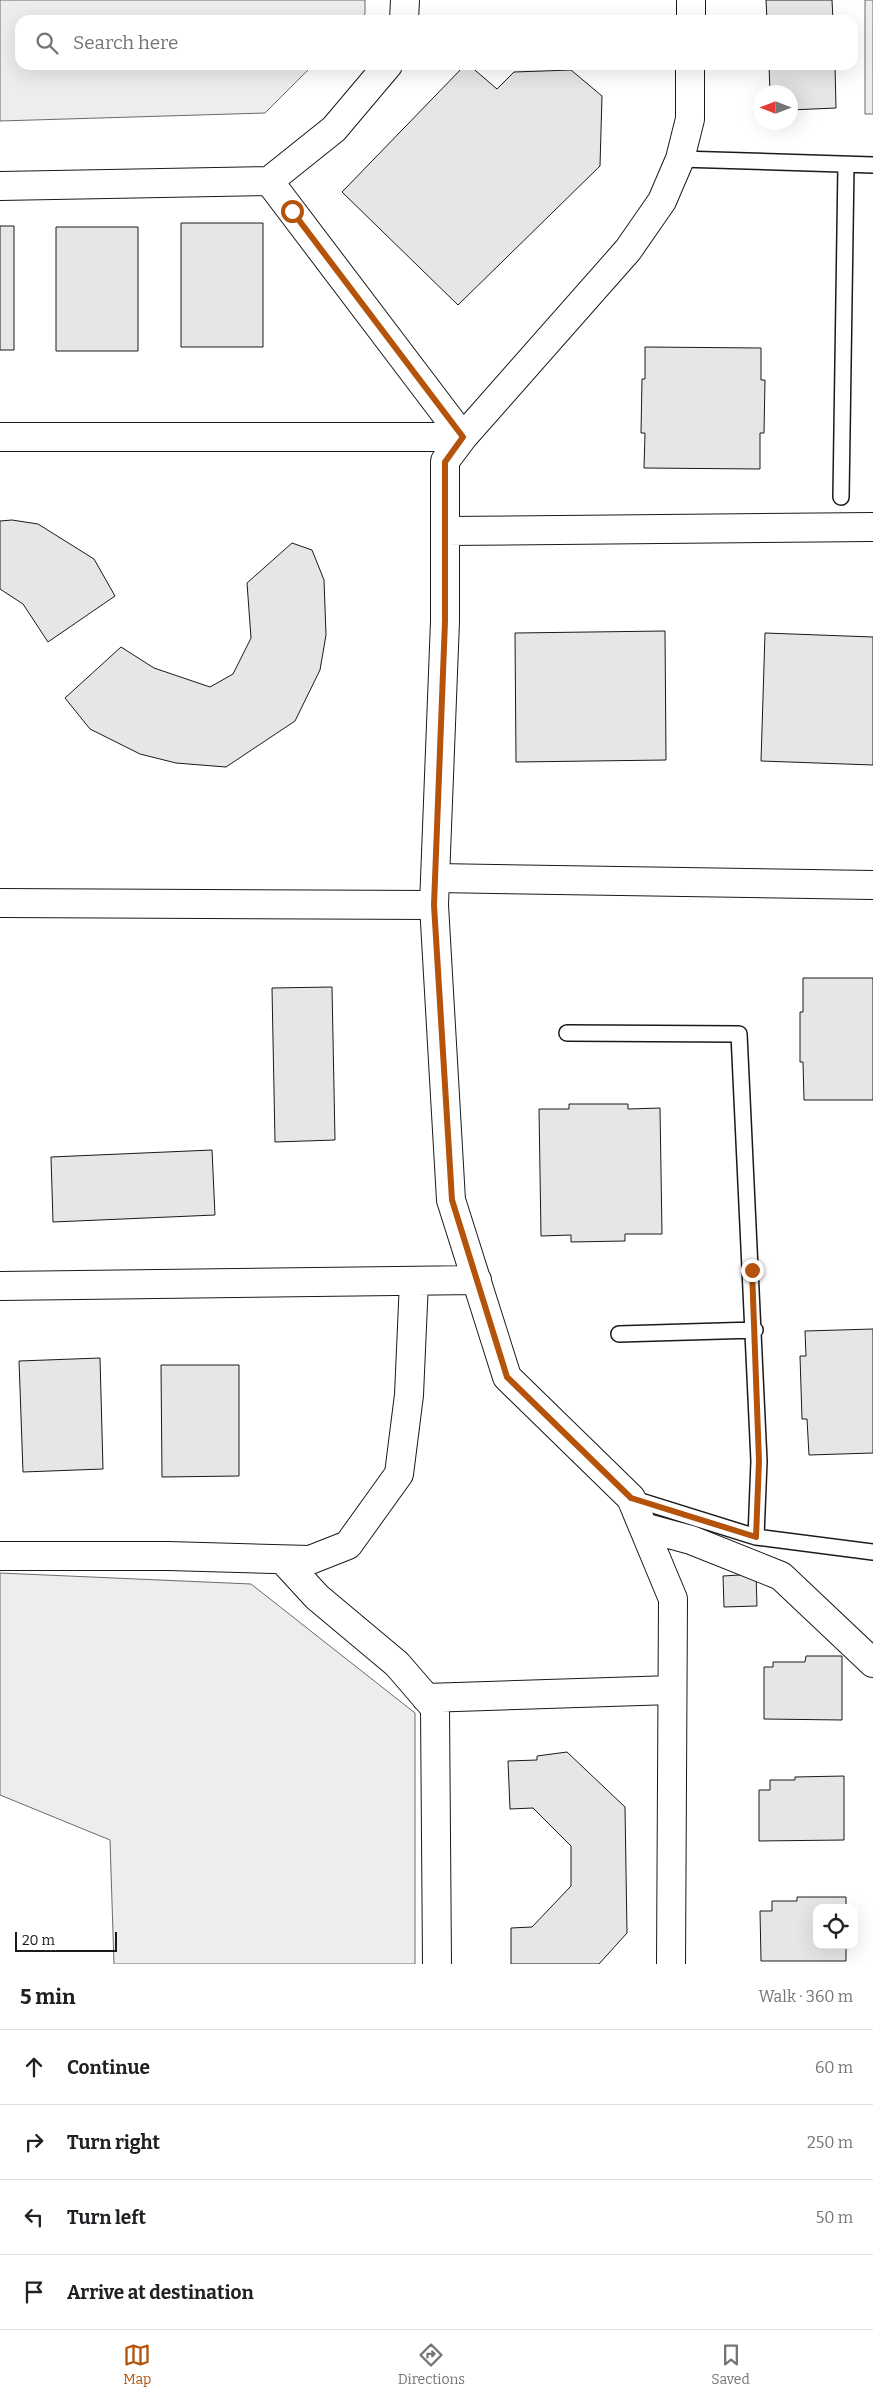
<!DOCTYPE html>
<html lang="en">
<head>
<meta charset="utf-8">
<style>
  body { margin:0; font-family:Bitter,serif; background:#f6f6f6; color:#202124 }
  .controls { position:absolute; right:15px; bottom:15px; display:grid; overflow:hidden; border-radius:10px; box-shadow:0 5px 20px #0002 }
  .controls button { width:45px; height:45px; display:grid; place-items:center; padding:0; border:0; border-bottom:1px solid #e0e0e0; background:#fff; color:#202124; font:25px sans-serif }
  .compass { position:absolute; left:753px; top:85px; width:45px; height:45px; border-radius:50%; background:#fff; box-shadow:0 5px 20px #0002; rotate:270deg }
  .scale { position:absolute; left:15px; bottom:12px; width:102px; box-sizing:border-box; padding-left:5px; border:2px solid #1a1a1a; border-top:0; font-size:14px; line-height:18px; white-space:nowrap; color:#1a1a1a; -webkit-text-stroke:4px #fff; paint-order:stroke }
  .stop { position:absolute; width:15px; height:15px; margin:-11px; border:4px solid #b45309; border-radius:50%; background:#fff }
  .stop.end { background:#b45309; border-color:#fff; box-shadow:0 1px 5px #0008 }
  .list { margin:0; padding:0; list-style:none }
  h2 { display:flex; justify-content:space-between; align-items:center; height:65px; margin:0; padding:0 20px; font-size:21px }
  h2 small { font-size:16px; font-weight:400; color:#757577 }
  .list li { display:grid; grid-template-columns:32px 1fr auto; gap:15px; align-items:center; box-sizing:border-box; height:75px; padding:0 20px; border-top:1px solid #e0e0e0 }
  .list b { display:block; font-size:19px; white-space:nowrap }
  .list em { font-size:16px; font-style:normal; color:#757577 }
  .icon { flex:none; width:28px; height:28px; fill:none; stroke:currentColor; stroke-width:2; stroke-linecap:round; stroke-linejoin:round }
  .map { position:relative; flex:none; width:873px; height:1964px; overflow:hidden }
  .search { position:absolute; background:#fff; box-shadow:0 5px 20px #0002; left:15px; right:15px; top:15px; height:55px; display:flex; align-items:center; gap:12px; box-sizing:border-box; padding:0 18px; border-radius:15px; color:#757577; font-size:19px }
  .sheet { height:365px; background:#fff }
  nav { display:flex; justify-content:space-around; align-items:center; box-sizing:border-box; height:70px; border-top:1px solid #e0e0e0; background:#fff; font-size:14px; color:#757577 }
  nav a { display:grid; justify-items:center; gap:2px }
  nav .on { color:#b45309 }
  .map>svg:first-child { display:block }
  .built { fill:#ededed; stroke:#6a6a6a }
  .building { fill:#e6e6e6; stroke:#1a1a1a }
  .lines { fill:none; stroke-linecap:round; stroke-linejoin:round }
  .lane-casing { stroke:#1a1a1a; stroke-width:18 }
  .street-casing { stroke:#1a1a1a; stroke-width:30 }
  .lane { stroke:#fff; stroke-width:15 }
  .street { stroke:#fff; stroke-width:28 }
  .route { stroke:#b45309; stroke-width:6 }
</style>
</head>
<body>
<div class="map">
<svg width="873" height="1964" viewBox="0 0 873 1964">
  <rect width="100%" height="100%" fill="#fff"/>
  <path class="built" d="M0,0H365V14L359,20H20V65H313L265,113L0,121Z
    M865,0H873V114H865Z
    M0,1573L251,1584L415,1713V1964H114L110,1840L0,1795Z"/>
  <path class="building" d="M766,0H832L833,20H767Z
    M465,65H469L497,89L514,72L571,70L602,96L600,166L458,305L342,192Z
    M769,65H835L836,108L790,110V92H770Z
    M181,223H263V347H181Z
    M0,226H14V350H0Z
    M56,227H138V351H56Z
    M645,347L761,348V380H765L764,433H760V469L644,468L645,433H641L642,379H645Z
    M12,520L38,524L94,559L115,596L48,642L23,604L0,589V521Z
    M292,543L312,550L324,580L326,635L320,670L295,721L226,767L176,763L140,754L90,729L65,698L121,647L154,668L210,687L233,674L251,638L247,583Z
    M665,631L666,760L516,762L515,633Z
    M765,633L873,637V765L761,761Z
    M803,978H873V1100H804L803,1062H800V1012H803Z
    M332,987L335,1140L275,1142L272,988Z
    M569,1104H628V1109L660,1108L662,1234H625V1241L571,1242V1235L541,1236L539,1109H569Z
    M212,1150L215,1215L53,1222L51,1157Z
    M873,1329V1453L809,1455L807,1419H802L800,1356H806L805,1331Z
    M100,1358L103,1469L23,1472L19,1361Z
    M161,1365H239V1476L162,1477Z
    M756,1574L757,1606L724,1607L723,1576Z
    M806,1656H842V1720L764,1719V1667H773V1662H805Z
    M567,1752L625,1807L627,1933L599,1964H511V1928L532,1927L571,1886V1846L533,1808L510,1809L508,1761L537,1760V1756Z
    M844,1776V1840L759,1841V1790H770V1780H795V1777Z
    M797,1897H846V1908H817V1945H846V1961H761L760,1911H772V1901H797Z"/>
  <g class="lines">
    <g class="lane-casing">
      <path id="lane" d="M680,159L873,165
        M841,497L846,165
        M567,1033L739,1034L759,1461L756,1537
        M619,1334L755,1330
        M631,1498L756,1537L873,1552"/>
    </g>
    <g class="street-casing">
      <path id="street" d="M404,20L405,0
        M691,20V0
        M269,181L463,437
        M0,186L269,181L334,129L388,65
        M0,437H463
        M445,531L873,527
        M436,878L873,885
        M0,903L434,905
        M0,1286L477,1280
        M643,1527L691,1540L781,1576L873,1663
        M0,1556H168L310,1560L348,1545L399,1474L409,1395L414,1281
        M283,1560L317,1597L397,1664L435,1708L437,1964
        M426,1698L672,1690
        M671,1964L673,1599L631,1498L507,1377L451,1200L434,905L445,621V461L463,437L628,250L662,201L680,159L690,119V65"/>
    </g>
    <use href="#lane" class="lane"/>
    <use href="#street" class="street"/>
  </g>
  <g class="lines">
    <path class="route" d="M292,211L463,437L445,462V621L434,905L452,1200L507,1377L631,1498L756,1537L759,1461L752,1270"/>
  </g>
</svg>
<div class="controls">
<button><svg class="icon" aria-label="locate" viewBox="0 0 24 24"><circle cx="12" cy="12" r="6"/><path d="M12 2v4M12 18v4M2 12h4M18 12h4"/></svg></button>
</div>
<svg class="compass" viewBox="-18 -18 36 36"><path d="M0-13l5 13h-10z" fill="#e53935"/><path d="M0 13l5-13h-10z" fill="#757577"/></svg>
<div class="scale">20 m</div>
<div class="stop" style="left:292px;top:211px"></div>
<div class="stop end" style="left:752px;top:1270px"></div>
<div class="search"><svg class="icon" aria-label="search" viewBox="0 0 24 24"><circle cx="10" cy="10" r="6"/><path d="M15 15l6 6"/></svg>Search here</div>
</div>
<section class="sheet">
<h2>5 min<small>Walk · 360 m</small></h2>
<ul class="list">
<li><svg class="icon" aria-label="ahead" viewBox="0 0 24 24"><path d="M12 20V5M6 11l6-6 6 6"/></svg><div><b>Continue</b></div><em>60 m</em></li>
<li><svg class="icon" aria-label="right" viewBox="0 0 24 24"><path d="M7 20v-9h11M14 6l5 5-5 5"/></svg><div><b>Turn right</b></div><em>250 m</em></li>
<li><svg class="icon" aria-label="left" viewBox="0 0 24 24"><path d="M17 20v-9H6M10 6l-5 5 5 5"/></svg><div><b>Turn left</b></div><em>50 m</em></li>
<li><svg class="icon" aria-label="arrive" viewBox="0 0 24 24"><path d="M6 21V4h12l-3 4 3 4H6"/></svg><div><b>Arrive at destination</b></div></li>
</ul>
</section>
<nav>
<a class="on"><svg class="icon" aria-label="map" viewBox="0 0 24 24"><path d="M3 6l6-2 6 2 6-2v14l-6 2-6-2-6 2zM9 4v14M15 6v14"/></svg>Map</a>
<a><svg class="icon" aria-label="directions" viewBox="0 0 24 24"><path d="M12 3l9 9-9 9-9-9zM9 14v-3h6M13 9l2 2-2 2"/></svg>Directions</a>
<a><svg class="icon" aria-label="saved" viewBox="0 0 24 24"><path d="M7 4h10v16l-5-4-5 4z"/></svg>Saved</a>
</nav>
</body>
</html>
